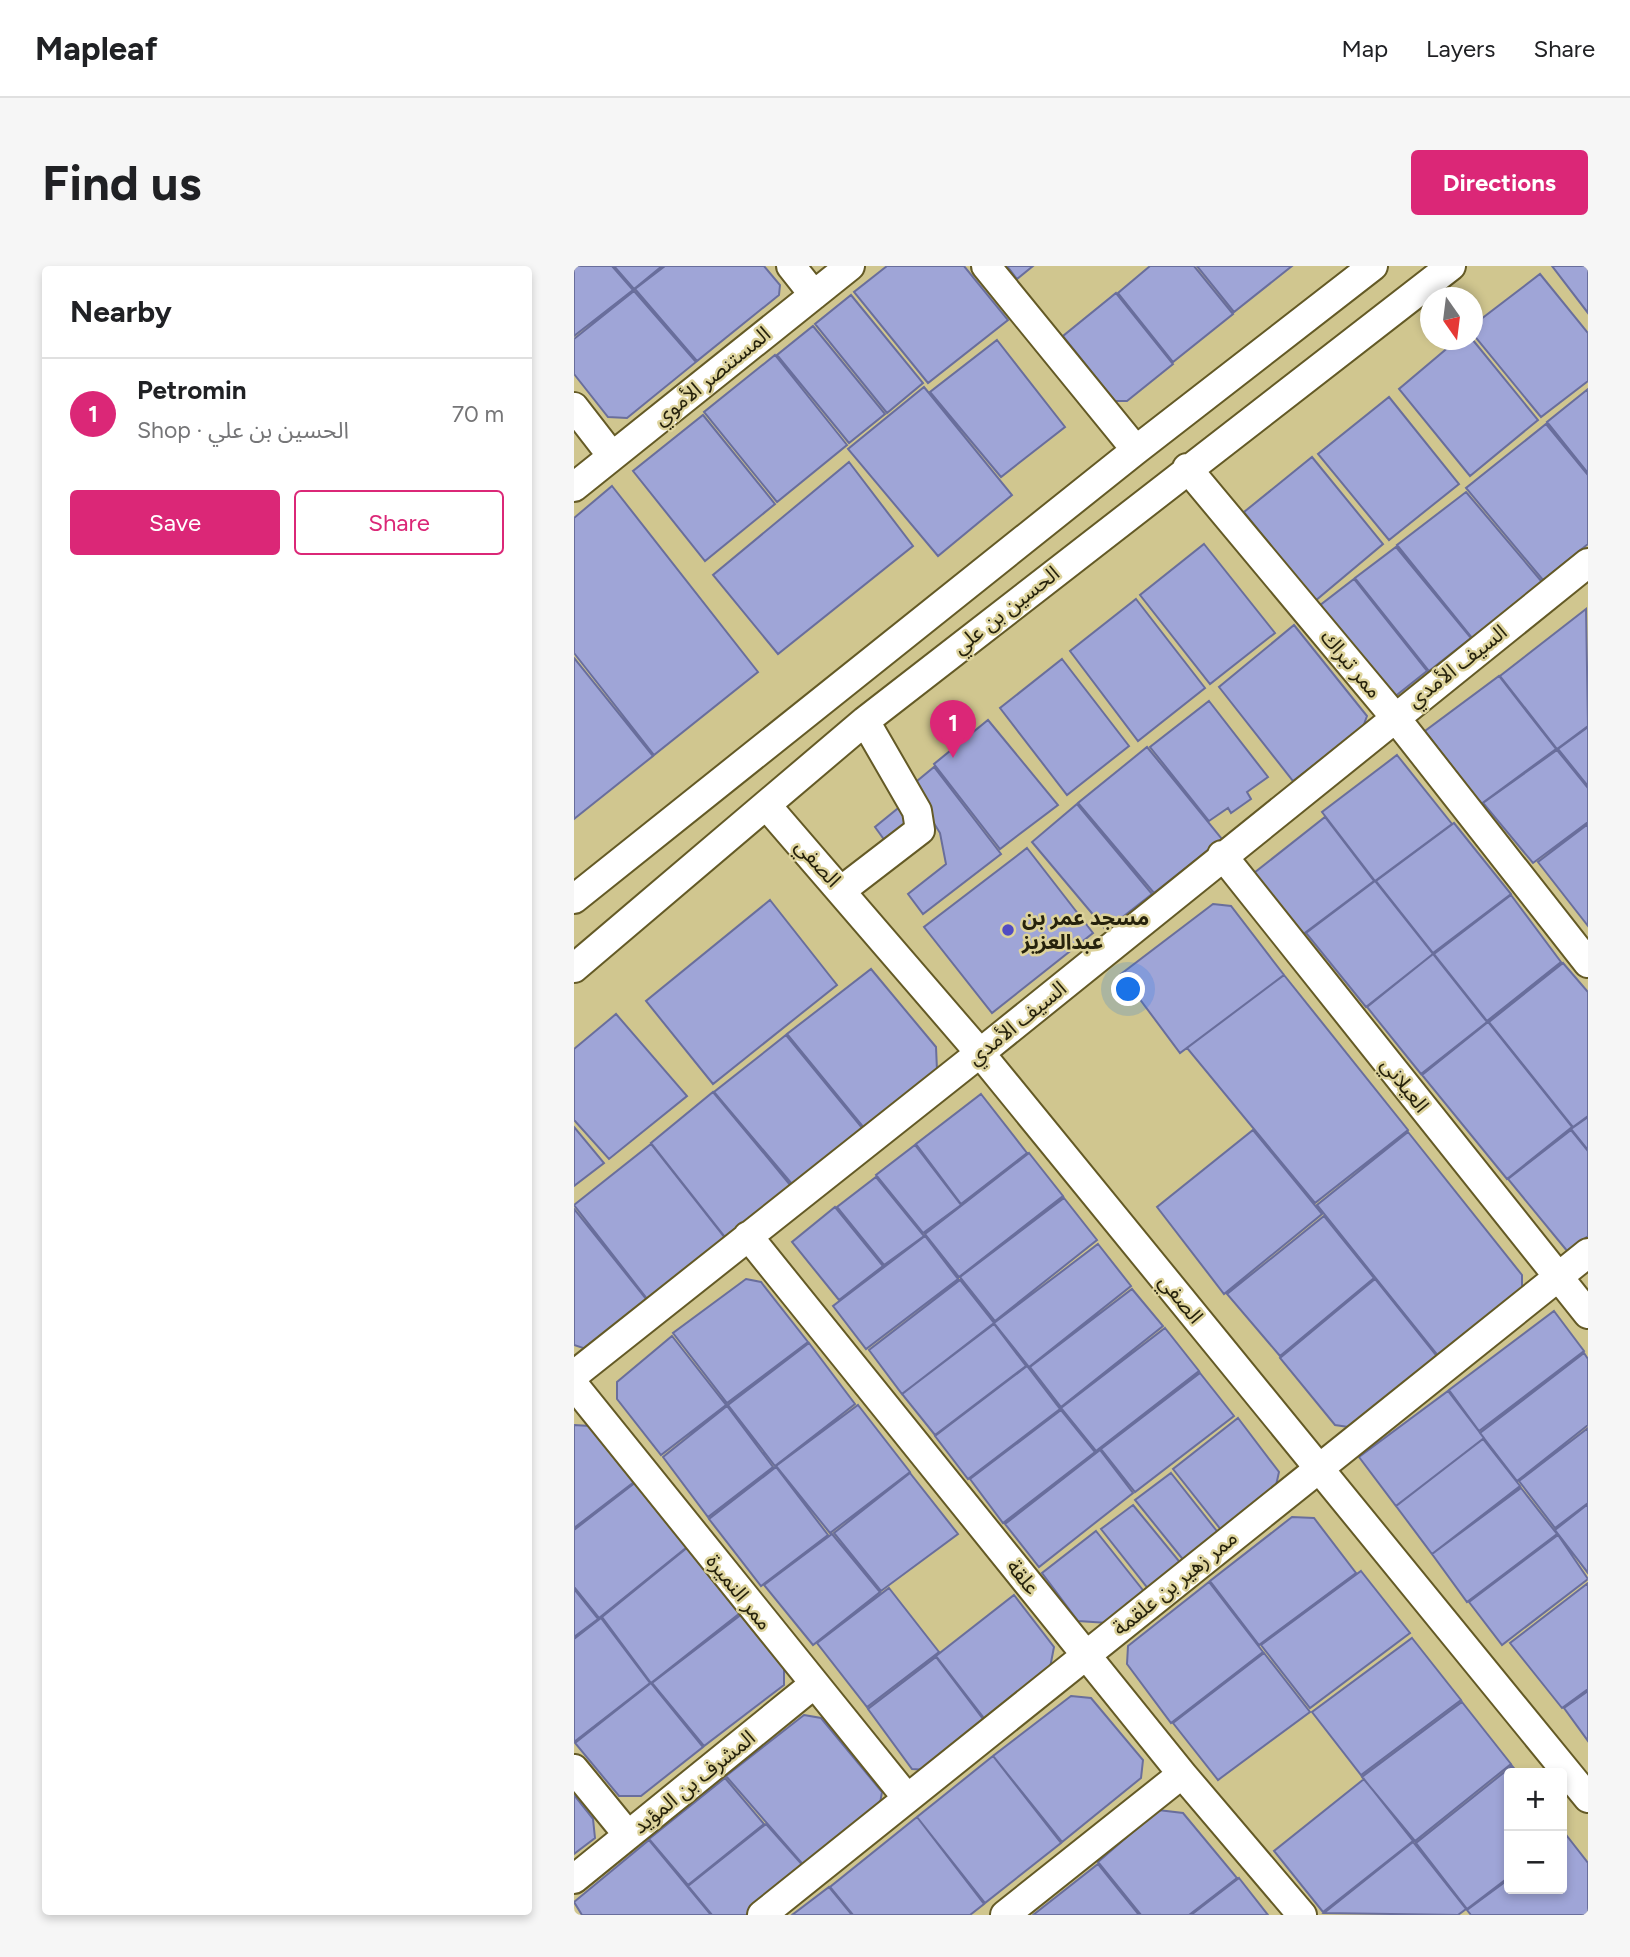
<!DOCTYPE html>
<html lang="en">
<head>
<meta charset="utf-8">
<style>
  body { margin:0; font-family:Figtree,"Noto Sans Arabic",sans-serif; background:#f6f6f6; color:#202124 }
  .controls { position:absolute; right:21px; bottom:21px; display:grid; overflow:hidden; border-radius:7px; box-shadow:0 4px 10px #0003 }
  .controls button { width:63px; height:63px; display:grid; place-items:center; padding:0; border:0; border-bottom:2px solid #e0e0e0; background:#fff; color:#202124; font:35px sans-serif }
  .compass { position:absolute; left:846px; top:21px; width:63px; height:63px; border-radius:50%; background:#fff; box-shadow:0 4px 10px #0003; rotate:166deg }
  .you { position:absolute; left:555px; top:724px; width:24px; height:24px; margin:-18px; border:5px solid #fff; border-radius:50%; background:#1a73e8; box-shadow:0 0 0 10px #1a73e833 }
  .badge { display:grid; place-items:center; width:46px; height:46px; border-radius:50%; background:#db2777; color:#fff; font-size:23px; font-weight:700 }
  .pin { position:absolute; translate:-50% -58px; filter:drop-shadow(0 2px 4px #0008) }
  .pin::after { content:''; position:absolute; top:37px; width:24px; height:21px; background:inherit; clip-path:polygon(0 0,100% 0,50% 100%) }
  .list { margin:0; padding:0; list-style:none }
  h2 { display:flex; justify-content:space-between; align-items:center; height:91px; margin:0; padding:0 28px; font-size:30px }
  h2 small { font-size:23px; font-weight:400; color:#757577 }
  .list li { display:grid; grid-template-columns:46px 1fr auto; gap:21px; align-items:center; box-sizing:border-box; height:112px; padding:0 28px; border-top:2px solid #e0e0e0 }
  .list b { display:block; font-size:26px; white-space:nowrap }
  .list p { margin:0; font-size:23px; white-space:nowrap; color:#757577 }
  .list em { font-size:23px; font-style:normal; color:#757577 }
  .actions { display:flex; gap:14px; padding:21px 28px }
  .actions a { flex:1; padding:16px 0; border:2px solid #db2777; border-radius:7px; text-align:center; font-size:24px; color:#db2777 }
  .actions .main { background:#db2777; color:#fff }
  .map { position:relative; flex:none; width:1014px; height:1649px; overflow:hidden; border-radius:7px }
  header { display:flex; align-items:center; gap:42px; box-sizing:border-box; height:98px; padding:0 35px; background:#fff; border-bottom:2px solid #e0e0e0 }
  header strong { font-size:33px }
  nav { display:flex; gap:38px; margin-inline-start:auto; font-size:24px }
  .intro { display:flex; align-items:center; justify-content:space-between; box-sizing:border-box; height:168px; padding:0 42px }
  h1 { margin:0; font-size:49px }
  .button { padding:18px 32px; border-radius:7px; background:#db2777; color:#fff; font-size:24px; font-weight:700 }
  main { display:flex; gap:42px; padding:0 42px }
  aside { flex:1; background:#fff; border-radius:7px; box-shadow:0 4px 10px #0003 }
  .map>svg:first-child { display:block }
  .building { fill:#9fa5d7; stroke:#696e9c; stroke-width:2 }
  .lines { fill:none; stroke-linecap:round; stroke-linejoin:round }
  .minor-casing { stroke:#645a26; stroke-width:32 }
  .minor { stroke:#fff; stroke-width:28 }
  .poi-dot { fill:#514cc3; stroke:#ddd39c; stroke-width:2.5 }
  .labels { text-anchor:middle; stroke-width:5; stroke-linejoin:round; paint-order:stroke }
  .street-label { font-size:21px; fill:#26220c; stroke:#ddd39c }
  .poi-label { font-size:21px; font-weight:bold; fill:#26220c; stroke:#ddd39c; text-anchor:start }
</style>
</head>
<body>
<header>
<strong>Mapleaf</strong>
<nav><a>Map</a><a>Layers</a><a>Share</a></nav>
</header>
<div class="intro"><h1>Find us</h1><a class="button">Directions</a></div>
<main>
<aside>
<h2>Nearby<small></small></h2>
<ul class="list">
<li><span class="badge">1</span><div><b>Petromin</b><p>Shop · الحسين بن علي</p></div><em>70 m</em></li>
</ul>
<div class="actions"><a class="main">Save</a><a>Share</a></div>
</aside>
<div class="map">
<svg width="1014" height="1649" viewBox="0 0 1014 1649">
  <rect width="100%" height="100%" fill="#d0c68f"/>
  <path class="building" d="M0,0H38L59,24L0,70Z
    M40,0H88L60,23Z
    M91,0H190L206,19L205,29L123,95L61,23Z
    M313,0H390L434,54L354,117L280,26Z
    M433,0H459L443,13Z
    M576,0H620L659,48L599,96L544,27Z
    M623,0H718L660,46Z
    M978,0H1014V47Z
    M966,8L1014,67V115L967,151L898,67V60Z
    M60,25L122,96L53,152L34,151L0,108V73Z
    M542,27L599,98L553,135H541L489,70Z
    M277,29L349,117L313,147L241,58Z
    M239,60L311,148L275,177L203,89Z
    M898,73L964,154L896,210L825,123L883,74Z
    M423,74L491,161L427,211L356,126Z
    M201,89L273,179L203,236L130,146Z
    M350,121L438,229L364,290L274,183Z
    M1014,123V207L973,156Z
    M815,131L885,218L815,274L744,188Z
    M129,149L201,238L131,295L59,205Z
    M972,158L1014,209V278L969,314L892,222Z
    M738,191L809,278L741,335L670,246Z
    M275,196L339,280L204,388L139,309Z
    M38,220L184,406L80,489L0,387V252Z
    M892,226L968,316L898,372L823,279Z
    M630,278L701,367L636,418L566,329Z
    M822,281L897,372L855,405L781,312Z
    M780,313L853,405L819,432L745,340Z
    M562,333L631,422L564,475L496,385Z
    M1012,343L1014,460L983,483L926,410Z
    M720,359L793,450L789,461L719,515L645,421Z
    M0,392L79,490L0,553Z
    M488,393L555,480L493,529L426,442Z
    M925,410L982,483L907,538L851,465Z
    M635,435L694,511L673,526L677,533L657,547L654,542L635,555L576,481Z
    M414,454L484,539L426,583L360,498Z
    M1014,461V520L984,483Z
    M573,481L648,573L580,627L504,537Z
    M983,484L1014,522V556L959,597L909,537Z
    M823,489L878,558L801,615L748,546Z
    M360,501L427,588L349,648L334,628L372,598L366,567L337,520Z
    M503,538L578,628L532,664L458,576Z
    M328,539L342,558L314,579L301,561Z
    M751,551L800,615L728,669L680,607Z
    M880,557L937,628L859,687L802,615Z
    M1014,558V660L964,596Z
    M453,582L519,667L418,747L350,661Z
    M801,615L859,688L792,741L732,667Z
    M937,629L987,696L913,755L860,688Z
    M196,634L263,719L139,818L72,735Z
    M639,638L657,640L710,709L606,787L547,708Z
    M859,688L913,756L847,808L793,741Z
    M989,697L1014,726V850L999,861L915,756Z
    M297,703L362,781L363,804L290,862L213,768Z
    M710,709L834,864L741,937L613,782Z
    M42,748L113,830L35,893L0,854V783Z
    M914,756L998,861L933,913L848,809Z
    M212,769L289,863L218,918L140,826Z
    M139,826L217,920L151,971L77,877Z
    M407,828L453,887L387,938L342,878Z
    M1014,851V884L997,863Z
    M0,861L30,897L0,920Z
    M679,864L748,948L650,1028L583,941Z
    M997,864L1014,885V970L994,986L934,913Z
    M834,866L948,1009V1027L865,1091L743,939Z
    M77,878L151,972L74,1034L0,939Z
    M341,879L387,939L349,967L302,909Z
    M455,887L489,930L385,1011L351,968Z
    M302,911L350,970L310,999L263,941Z
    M490,932L523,974L421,1055L386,1011Z
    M261,941L309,1000L265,1034L218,976Z
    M0,943L73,1034L12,1083L0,1079Z
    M750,950L800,1012L706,1090L653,1028Z
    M351,970L384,1013L292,1083L259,1040Z
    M524,978L557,1020L455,1101L420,1057Z
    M172,1013L187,1016L234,1076L153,1137L99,1067Z
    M801,1013L865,1093L781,1162L761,1159L706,1092Z
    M386,1014L420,1057L328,1128L295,1084Z
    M558,1023L589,1060L487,1141L456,1101Z
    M980,1045L1010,1085L905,1165L875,1124Z
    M420,1058L452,1100L361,1169L328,1128Z
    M591,1062L625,1105L522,1185L487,1142Z
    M98,1070L152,1139L87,1189L43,1133V1116Z
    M235,1077L281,1138L201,1200L154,1139Z
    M1010,1087L1014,1093V1159L943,1215L906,1167Z
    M453,1100L486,1143L394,1213L361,1170Z
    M626,1107L660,1150L561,1226L527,1183Z
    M874,1125L910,1172L822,1240L785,1191Z
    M284,1139L336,1206L256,1267L202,1200Z
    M153,1140L199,1201L134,1251L89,1191Z
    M487,1144L521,1186L429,1257L396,1213Z
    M664,1152L705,1206L701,1224L648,1265L599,1203Z
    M0,1159L16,1160L60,1216L0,1262Z
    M1014,1162V1237L981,1262L945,1215Z
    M909,1173L946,1220L858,1288L822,1240Z
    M526,1184L559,1227L465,1301L431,1258Z
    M202,1201L254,1269L187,1320L135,1253Z
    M336,1207L384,1268L307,1325L260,1267Z
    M597,1207L646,1269L611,1296L561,1234Z
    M62,1216L113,1281L25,1352L0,1321V1264Z
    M947,1222L983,1268L893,1336L858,1288Z
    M1014,1238V1307L981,1264Z
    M559,1239L609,1300L576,1325L527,1263Z
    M718,1251L740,1252L782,1307L685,1379L636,1315Z
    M522,1265L572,1328L534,1357L504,1355L468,1307Z
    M258,1268L306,1326L239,1379L190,1319Z
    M984,1269L1014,1313L928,1379L895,1336Z
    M114,1281L166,1347L77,1417L28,1351Z
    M787,1305L836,1367L736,1442L687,1379Z
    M635,1316L689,1386L597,1457L553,1398L554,1380Z
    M1014,1317V1423L988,1442L936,1377Z
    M315,1322L365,1386L293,1441L243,1377Z
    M0,1323L24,1353L0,1371Z
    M440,1329L480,1381L475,1407L413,1456L362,1390Z
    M168,1348L210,1400V1419L130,1480L78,1417Z
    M27,1352L76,1417L0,1476V1373Z
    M838,1372L887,1434L787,1509L738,1446Z
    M690,1387L736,1446L644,1514L599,1457Z
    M362,1391L412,1457L354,1504L338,1503L294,1443Z
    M77,1417L129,1481L67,1530H45L1,1477Z
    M1014,1425V1475L990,1442Z
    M497,1430L517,1432L569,1494L567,1512L488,1576L419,1490Z
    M888,1436L937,1498L841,1575L788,1511Z
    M230,1449L247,1452L308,1526L305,1543L232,1602L152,1510Z
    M419,1490L487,1577L411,1637L343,1551Z
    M938,1500L944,1507H935V1611L893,1643L842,1577Z
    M151,1512L190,1558L114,1619L75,1573Z
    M790,1513L839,1575L749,1646L700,1585Z
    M0,1529L19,1553L21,1572L0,1588Z
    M584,1544L609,1547L663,1612L615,1649H567L524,1596Z
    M343,1551L410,1638L396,1649H279L256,1621Z
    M192,1558L232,1603L173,1649H138L114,1620Z
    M993,1570L1014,1597V1649H897L893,1644L935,1613V1623H988V1574Z
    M75,1574L137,1649H8L0,1636Z
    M839,1576L892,1643L884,1649L750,1647Z
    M524,1598L565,1649H459Z
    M665,1612L694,1649H617Z
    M255,1621L278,1649H218Z"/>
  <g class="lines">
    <g class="minor-casing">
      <path id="minor" d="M217,0L240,29
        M412,0L562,184
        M0,141L38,190
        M613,202L820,450L1014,697
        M0,221L276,0
        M193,540L406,787L1014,1532
        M648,589L1014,1048
        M268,624L346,564L343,545L291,455
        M0,633L562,184L799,0
        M0,702L291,455L877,0
        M174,970L608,1508L728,1649
        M0,1109L406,787L1014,297
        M0,1119L333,1532
        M0,1503L54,1569
        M0,1613L239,1419
        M188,1649L1014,987
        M431,1649L608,1508"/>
    </g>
    <use href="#minor" class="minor"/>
  </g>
  <circle class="poi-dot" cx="434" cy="664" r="7"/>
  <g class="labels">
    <g class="street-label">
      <text transform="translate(138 110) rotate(-39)" y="7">المستنصر الأموي</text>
      <text transform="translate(432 344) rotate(-38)" y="7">الحسين بن علي</text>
      <text transform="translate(777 398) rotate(50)" y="7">ممر تبراك</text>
      <text transform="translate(883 400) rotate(-38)" y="7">السيف الأمدي</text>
      <text transform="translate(244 597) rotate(48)" y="7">الصفي</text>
      <text transform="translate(443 757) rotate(-39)" y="7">السيف الأمدي</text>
      <text transform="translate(831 819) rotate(52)" y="7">العيلاني</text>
      <text transform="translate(607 1033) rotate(51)" y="7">الصفي</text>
      <text transform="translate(449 1311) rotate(51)" y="7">علقة</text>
      <text transform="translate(601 1317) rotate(-39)" y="7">ممر زهير بن علقمة</text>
      <text transform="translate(165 1326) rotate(51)" y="7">ممر النميرة</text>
      <text transform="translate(120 1516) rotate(-39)" y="7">المشرف بن المؤيد</text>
    </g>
    <g class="poi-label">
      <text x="448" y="659">مسجد عمر بن<tspan x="448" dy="24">عبدالعزيز</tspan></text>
    </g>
  </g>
</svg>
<div class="controls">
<button>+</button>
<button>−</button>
</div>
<svg class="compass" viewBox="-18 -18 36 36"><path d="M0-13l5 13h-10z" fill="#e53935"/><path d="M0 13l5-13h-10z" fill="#757577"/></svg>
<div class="you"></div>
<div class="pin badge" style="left:379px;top:492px">1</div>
</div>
</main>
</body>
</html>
